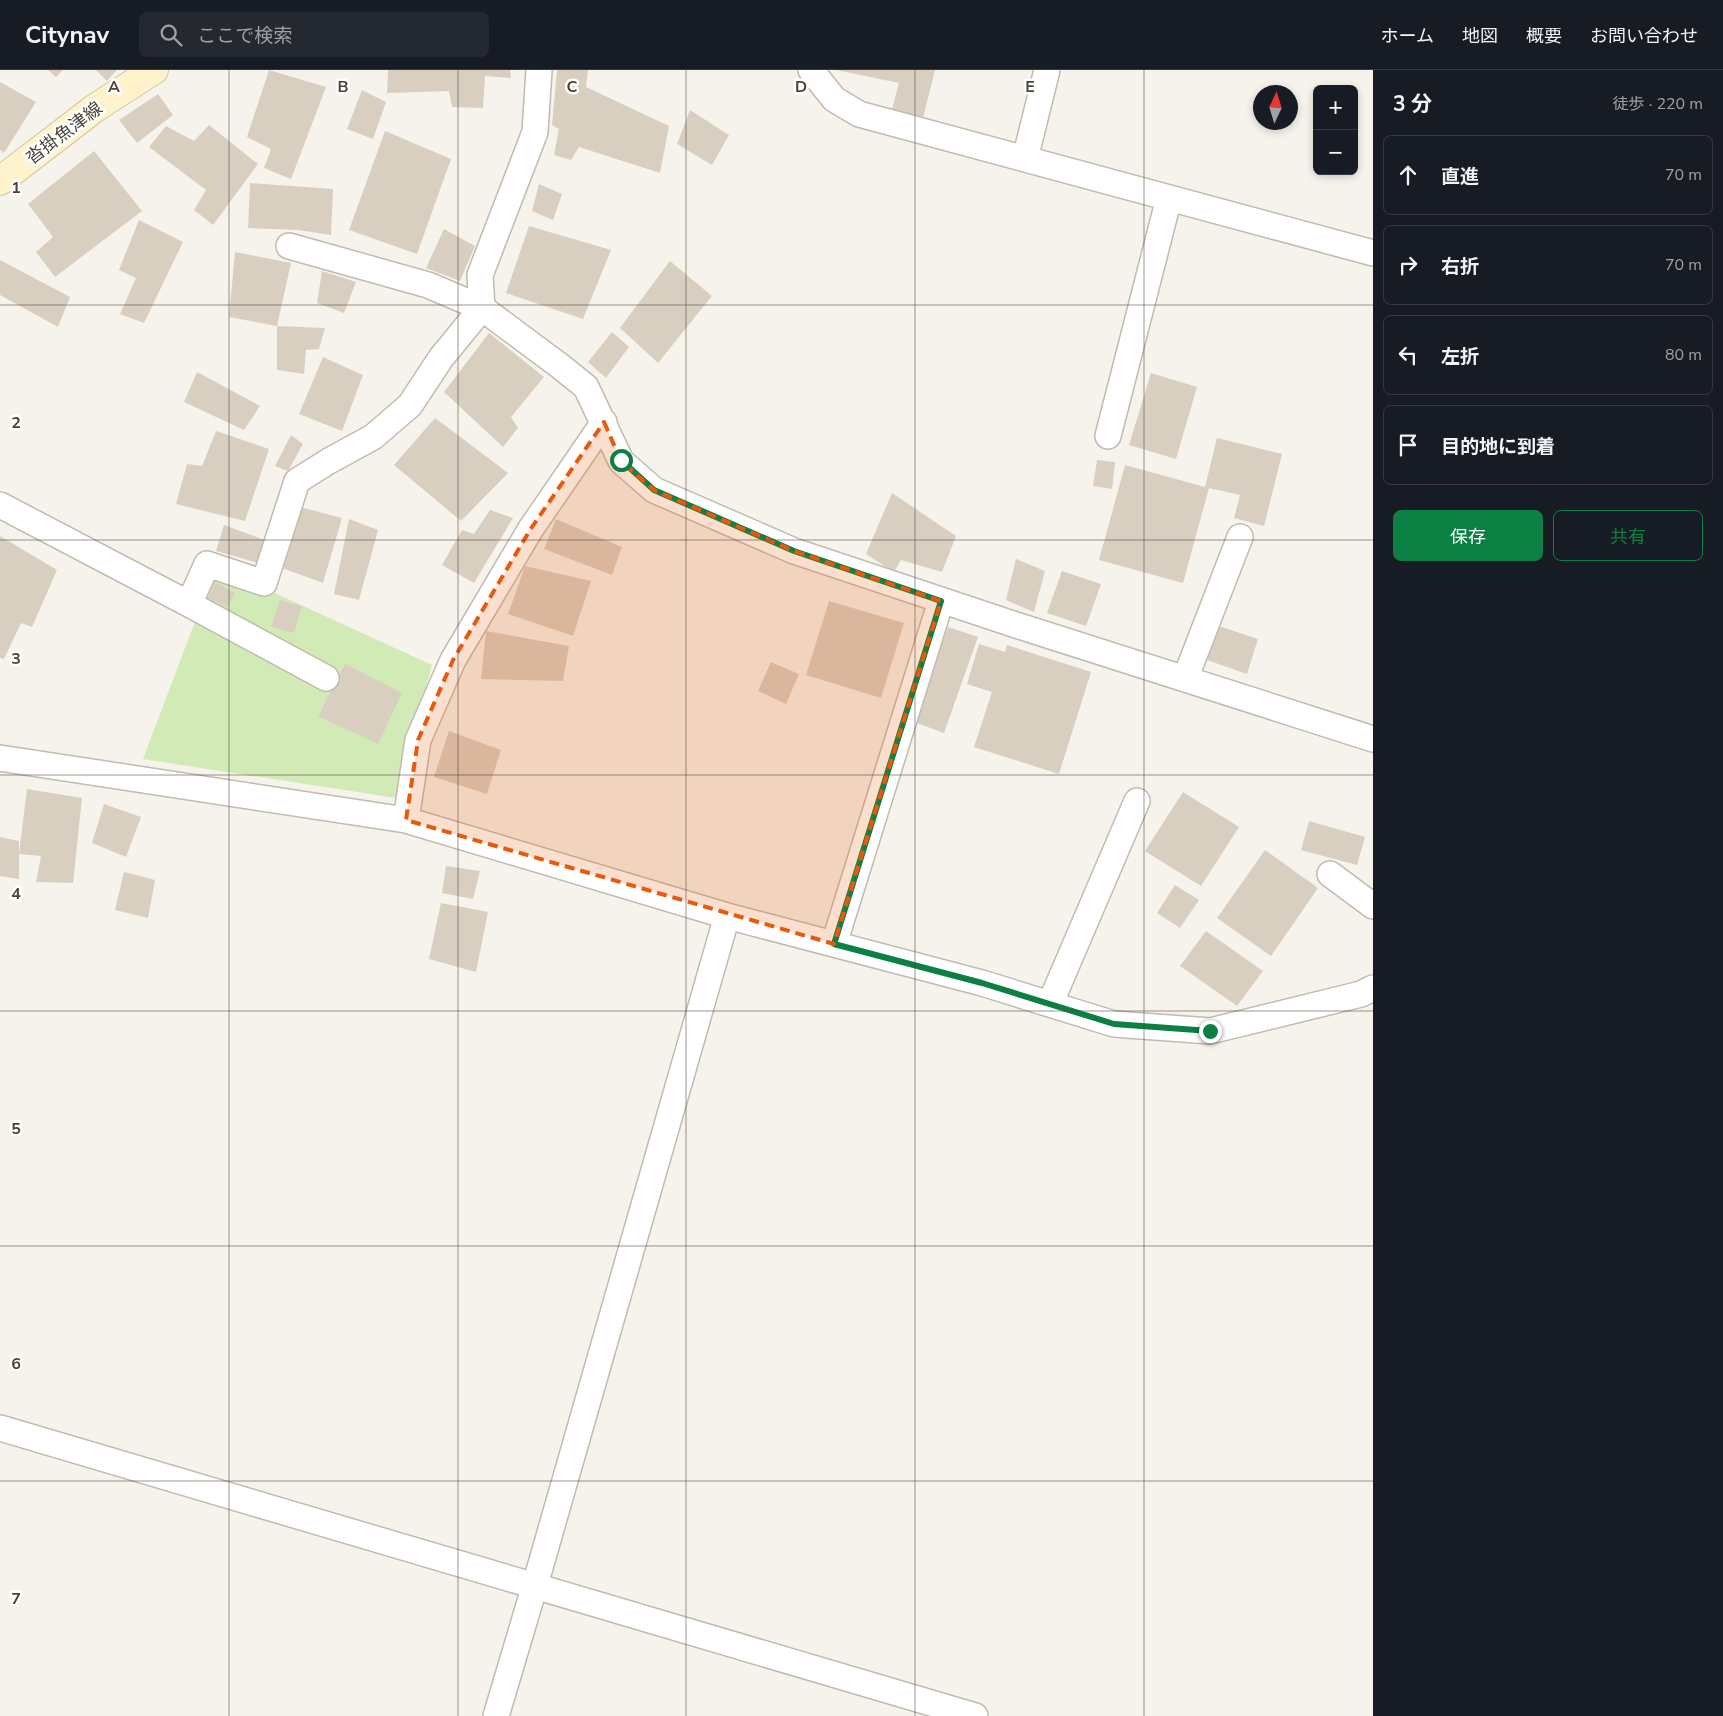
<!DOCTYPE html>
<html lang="ja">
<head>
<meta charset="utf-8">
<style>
  body { margin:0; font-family:"Nunito Sans","Noto Sans JP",sans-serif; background:#242831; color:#f1f3f6 }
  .controls { position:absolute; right:15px; top:15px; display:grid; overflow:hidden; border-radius:8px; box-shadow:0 2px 8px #0003 }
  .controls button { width:45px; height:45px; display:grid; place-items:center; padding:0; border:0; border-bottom:1px solid #363941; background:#171b24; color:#f1f3f6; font:25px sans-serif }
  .compass { position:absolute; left:1253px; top:15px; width:45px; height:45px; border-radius:50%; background:#171b24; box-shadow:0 2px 8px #0003; rotate:4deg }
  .stop { position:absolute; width:15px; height:15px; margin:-11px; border:4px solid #0b8043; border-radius:50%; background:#fff }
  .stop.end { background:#0b8043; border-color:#fff; box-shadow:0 1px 5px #0008 }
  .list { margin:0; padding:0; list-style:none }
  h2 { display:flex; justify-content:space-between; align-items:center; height:65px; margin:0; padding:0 20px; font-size:21px }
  h2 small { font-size:16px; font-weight:400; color:#9ea1a6 }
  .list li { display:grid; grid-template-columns:32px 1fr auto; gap:15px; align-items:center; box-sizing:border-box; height:80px; margin:0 10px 10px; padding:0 10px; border:1px solid #363941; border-radius:8px }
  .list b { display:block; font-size:19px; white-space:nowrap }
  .list em { font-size:16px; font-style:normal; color:#9ea1a6 }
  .actions { display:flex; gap:10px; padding:15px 20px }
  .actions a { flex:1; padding:11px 0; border:1px solid #0b8043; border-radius:8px; text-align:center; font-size:18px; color:#0b8043 }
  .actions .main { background:#0b8043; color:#fff }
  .icon { flex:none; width:28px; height:28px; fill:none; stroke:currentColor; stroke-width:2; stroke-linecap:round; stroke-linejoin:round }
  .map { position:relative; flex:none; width:1373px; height:1646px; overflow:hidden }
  header { display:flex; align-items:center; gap:30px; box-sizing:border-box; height:70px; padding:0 25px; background:#171b24; border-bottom:1px solid #363941 }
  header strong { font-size:24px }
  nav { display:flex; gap:28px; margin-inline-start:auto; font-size:18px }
  .search { width:350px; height:45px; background:#242831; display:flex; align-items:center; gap:12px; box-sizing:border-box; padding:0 18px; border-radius:8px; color:#9ea1a6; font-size:19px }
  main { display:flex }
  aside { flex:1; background:#171b24 }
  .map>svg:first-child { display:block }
  .green { fill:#d2eab5 }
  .building { fill:#d8cfc1 }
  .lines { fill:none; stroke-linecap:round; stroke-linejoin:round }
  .street-casing { stroke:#c2bbae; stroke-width:28 }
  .secondary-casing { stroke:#d6c79b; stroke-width:30 }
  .street { stroke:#fff; stroke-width:25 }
  .secondary { stroke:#fff3cd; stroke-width:28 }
  .route { stroke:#0b8043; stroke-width:6 }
  .marked { fill:#e8590c; fill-opacity:0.2; stroke:#e8590c; stroke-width:4; stroke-dasharray:10 6; stroke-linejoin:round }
  .grid { fill:none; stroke:#4b4439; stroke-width:1; stroke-opacity:0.55 }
  .labels { text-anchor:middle; stroke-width:5; stroke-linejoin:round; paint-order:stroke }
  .street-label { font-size:18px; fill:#4b4439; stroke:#fff }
  .grid-label { font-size:16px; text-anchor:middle; font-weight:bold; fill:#4b4439; stroke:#fff; stroke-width:5; stroke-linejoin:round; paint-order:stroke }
</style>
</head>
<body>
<header>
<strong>Citynav</strong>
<div class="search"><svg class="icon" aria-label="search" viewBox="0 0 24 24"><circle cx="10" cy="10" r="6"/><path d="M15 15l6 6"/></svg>ここで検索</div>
<nav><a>ホーム</a><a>地図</a><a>概要</a><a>お問い合わせ</a></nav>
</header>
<main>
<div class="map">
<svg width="1373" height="1646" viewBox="0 0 1373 1646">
  <rect width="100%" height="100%" fill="#f6f3ec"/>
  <path class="green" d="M220,498L432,595L396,728L143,689L196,549Z"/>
  <path class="building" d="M48,0H63L56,7Z
    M96,0H117L107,11Z
    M269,0L326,17L291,109L264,98L271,79L247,67Z
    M388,0H510L511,8L485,6L483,38L452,37L449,21L387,23Z
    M557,0H588L586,17L669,56L660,103L579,77L571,90L554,85L559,59L552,55Z
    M836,0H935L922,52L891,43L899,13Z
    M0,12L36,32L4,83L0,80Z
    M362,20L386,32L373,69L347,59Z
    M158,24L173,45L137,73L119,50Z
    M690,40L729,65L712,95L677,74Z
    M209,55L258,94L213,155L194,140L206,120L149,77L166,56L194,71Z
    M385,61L451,89L417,184L349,160Z
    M94,81L142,141L55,207L36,182L53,167L28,134Z
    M250,113L333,119L331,165L298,160L248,158Z
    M539,114L562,124L553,150L532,141Z
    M139,150L183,172L144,253L120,244L136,208L119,200Z
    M529,156L611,180L583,249L506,223Z
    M444,159L475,176L460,211L426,198Z
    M235,182L291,193L277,256L325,258L319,279L306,280L304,304L277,300V256L229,247Z
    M0,190L70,227L58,257L0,225Z
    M670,191L712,226L658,293L620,258Z
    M322,201L356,212L344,243L317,233Z
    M612,262L629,277L606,308L588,292Z
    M489,263L544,307L511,347L518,358L503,377L444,322Z
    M323,287L363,305L342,361L299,344Z
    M197,302L260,336L244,360L184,332Z
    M1151,303L1197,317L1176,389L1129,375Z
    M435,348L508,403L461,451L394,395Z
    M216,361L269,379L245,451L176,434L187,394L202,396Z
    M291,365L303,374L288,401L275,396Z
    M1217,368L1282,384L1264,456L1234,448L1240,425L1209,418L1183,513L1099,490L1125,395L1205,417Z
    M1097,390L1115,392L1112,419L1093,416Z
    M892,423L956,466L942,502L901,490L894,502L866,484Z
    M300,437L342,448L323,513L282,498Z
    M490,440L513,448L474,513L442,495L462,460L474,464Z
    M349,449L378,460L359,530L334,524Z
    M556,449L622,477L612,505L544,479Z
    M224,455L265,470L259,493L216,481Z
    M0,466L57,500L32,557L21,553L4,589L0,588Z
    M1016,489L1045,501L1034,542L1006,530Z
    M525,496L591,511L573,566L508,544Z
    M1062,501L1101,514L1086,556L1047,543Z
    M215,512L235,523L228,537L208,528Z
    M280,530L302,536L294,563L271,557Z
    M829,531L904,553L881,628L806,605Z
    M1219,556L1258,569L1247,604L1207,590Z
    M948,557L978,567L944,663L914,652Z
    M486,561L569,576L563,611L481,609Z
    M979,574L1005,582L1007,575L1091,602L1059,704L974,677L992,622L967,614Z
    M771,592L799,604L786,634L758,621Z
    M345,594L402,623L378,674L318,646Z
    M449,661L501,680L487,724L434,707Z
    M27,719L82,728L73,813L36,812L41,786L19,784Z
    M1183,722L1239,757L1201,816L1145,781Z
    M104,734L141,747L126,787L92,773Z
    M1309,751L1365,767L1357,795L1301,780Z
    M0,767L19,771V809L0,806Z
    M1265,780L1318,818L1271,886L1217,848Z
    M446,796L480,801L473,829L442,823Z
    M124,802L155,810L148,848L115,840Z
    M1175,815L1199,830L1180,858L1157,843Z
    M441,833L488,842L476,902L429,889Z
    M1206,861L1263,901L1237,936L1180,896Z"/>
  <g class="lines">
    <g class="street-casing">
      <path id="street" d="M539,0L535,62L480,205L482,238L560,296L586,317L621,391L654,420L794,481L1013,554L1373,669
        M811,0L834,29L859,44L1373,183
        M1025,89L1047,0
        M1108,366L1169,128
        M0,435L189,534L326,608
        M189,534L207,494L264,513L297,411L329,391L373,367L410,335L441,288L482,238L428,215L289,176
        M1185,609L1240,467
        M0,688L406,750L727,846L982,913L1114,954L1210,961L1361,924L1373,918
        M406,750L418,670L453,590L530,460L604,352
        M1330,804L1373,836
        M834,874L941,531
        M1050,934L1137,731
        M0,1358L975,1646
        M496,1646L535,1515L727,846"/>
    </g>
    <g class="secondary-casing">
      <path id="secondary" d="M0,111L95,38L154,0"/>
    </g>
    <use href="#street" class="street"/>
    <use href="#secondary" class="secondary"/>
  </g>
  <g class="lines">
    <path class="route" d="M621,390L654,420L794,481L941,531L834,874L982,913L1114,954L1210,961"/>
  </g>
  <path class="marked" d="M604,352L621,391L654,420L794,481L941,531L834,874L406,750L418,670L453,590L530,460Z"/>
  <path class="grid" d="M229,0V1646M458,0V1646M686,0V1646M915,0V1646M1144,0V1646M0,235H1373M0,470H1373M0,705H1373M0,941H1373M0,1176H1373M0,1411H1373"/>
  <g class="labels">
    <g class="street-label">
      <text transform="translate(64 63) rotate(-37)" y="6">沓掛魚津線</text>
    </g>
  </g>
  <g class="grid-label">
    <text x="114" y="22">A</text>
    <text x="343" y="22">B</text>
    <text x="572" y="22">C</text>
    <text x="801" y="22">D</text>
    <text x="1030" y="22">E</text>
    <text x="16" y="123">1</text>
    <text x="16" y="358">2</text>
    <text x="16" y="594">3</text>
    <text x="16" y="829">4</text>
    <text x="16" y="1064">5</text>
    <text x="16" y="1299">6</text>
    <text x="16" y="1534">7</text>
  </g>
</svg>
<div class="controls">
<button>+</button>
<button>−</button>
</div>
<svg class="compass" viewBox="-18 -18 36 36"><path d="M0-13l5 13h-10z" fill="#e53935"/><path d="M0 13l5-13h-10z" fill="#9ea1a6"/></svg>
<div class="stop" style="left:621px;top:390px"></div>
<div class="stop end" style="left:1210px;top:961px"></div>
</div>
<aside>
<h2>3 分<small>徒歩 · 220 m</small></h2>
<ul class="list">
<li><svg class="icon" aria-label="ahead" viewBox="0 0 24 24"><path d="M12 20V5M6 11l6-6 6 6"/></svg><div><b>直進</b></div><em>70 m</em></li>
<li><svg class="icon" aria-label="right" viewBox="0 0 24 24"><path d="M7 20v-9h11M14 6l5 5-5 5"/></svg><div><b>右折</b></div><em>70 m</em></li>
<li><svg class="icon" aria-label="left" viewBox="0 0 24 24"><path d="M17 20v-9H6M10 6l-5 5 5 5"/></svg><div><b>左折</b></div><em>80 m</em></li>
<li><svg class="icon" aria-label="arrive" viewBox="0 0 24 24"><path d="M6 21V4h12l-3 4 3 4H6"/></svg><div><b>目的地に到着</b></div></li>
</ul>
<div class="actions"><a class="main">保存</a><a>共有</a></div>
</aside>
</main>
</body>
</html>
